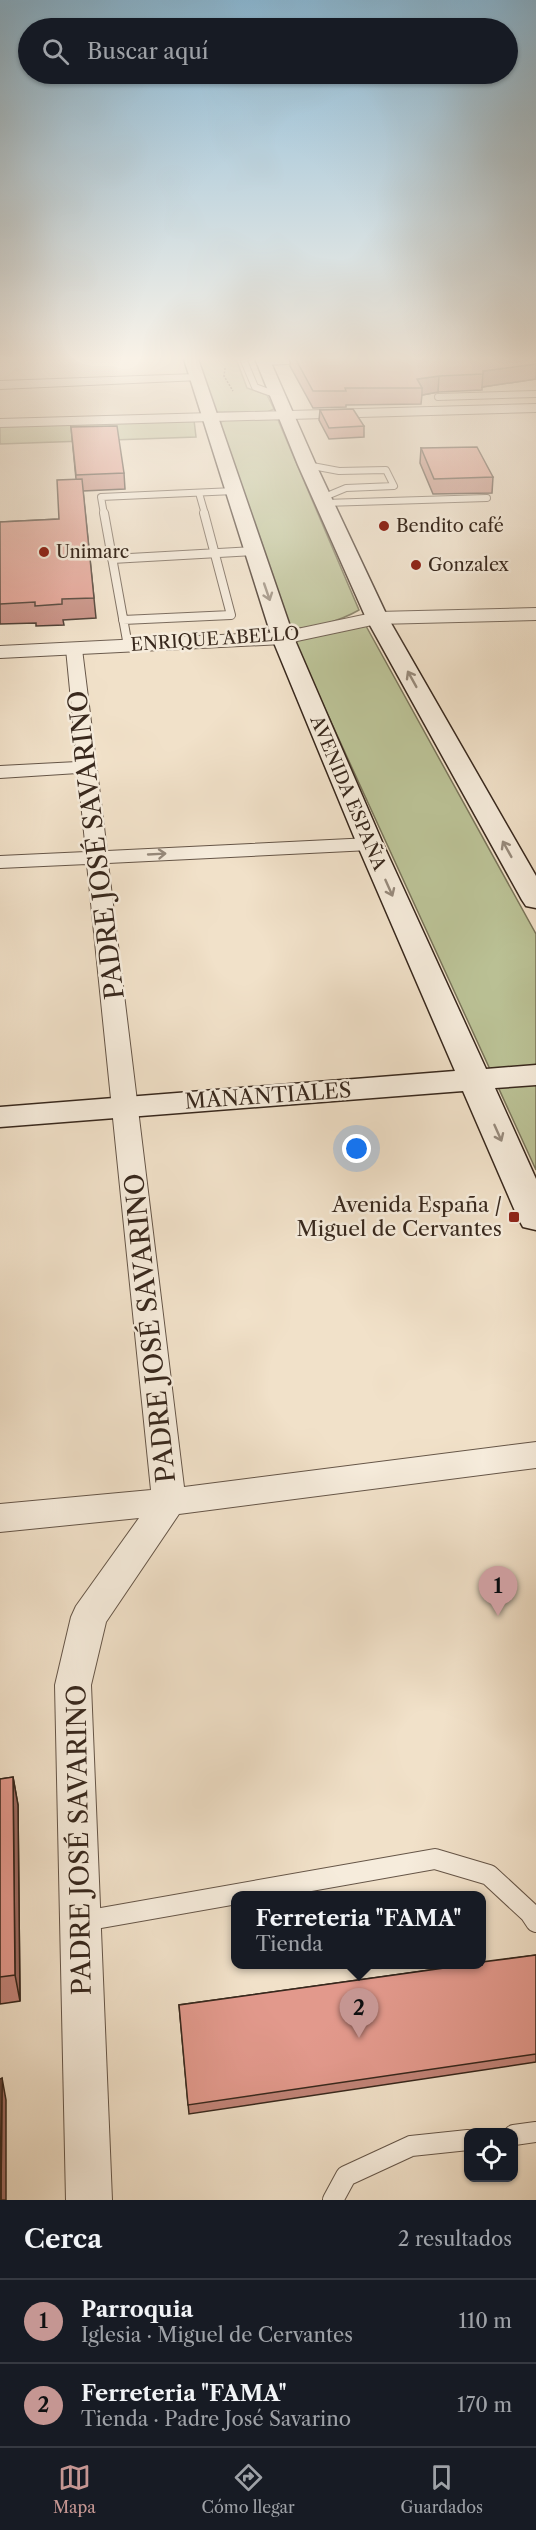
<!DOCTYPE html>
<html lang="es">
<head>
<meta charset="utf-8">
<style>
  body { margin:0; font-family:"Libre Caslon Text",serif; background:#242831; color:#f1f3f6 }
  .controls { position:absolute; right:18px; bottom:18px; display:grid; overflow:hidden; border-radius:12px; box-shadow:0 2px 4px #0004 }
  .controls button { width:54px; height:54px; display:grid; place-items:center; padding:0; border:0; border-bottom:2px solid #363941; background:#171b24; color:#f1f3f6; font:30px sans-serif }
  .you { position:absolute; left:357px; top:1149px; width:21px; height:21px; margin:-15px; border:4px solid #fff; border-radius:50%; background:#1a73e8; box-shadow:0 0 0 9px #1a73e833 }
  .badge { display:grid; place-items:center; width:39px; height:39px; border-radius:50%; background:#c59692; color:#111; font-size:20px; font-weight:700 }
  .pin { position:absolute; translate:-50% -50px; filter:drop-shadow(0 2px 3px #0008) }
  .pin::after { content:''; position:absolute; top:32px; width:21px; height:18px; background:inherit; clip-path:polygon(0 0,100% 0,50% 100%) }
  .popup { position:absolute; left:231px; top:1891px; width:255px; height:78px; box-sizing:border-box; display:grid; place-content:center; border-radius:12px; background:#171b24; filter:drop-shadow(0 2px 4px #0005); font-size:20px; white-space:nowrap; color:#9ea1a6 }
  .popup b { font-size:22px; color:#f1f3f6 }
  .popup::after { content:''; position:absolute; left:50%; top:100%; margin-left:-12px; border:12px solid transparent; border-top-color:#171b24 }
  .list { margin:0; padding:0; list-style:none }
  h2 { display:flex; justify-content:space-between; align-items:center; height:78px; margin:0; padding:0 24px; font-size:26px }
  h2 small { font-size:20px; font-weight:400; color:#9ea1a6 }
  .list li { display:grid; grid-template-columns:39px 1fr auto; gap:18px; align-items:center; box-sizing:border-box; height:84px; padding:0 24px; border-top:2px solid #363941 }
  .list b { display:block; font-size:22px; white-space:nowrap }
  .list p { margin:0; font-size:20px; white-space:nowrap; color:#9ea1a6 }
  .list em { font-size:20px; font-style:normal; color:#9ea1a6 }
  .icon { flex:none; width:33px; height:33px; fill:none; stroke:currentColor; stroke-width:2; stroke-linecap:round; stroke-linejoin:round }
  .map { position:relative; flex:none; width:536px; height:2200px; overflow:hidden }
  .search { position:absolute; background:#171b24; box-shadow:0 2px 4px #0004; left:18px; right:18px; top:18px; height:66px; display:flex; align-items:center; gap:15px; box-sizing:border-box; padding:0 21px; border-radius:33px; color:#9ea1a6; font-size:22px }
  .sheet { height:246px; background:#171b24 }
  nav { display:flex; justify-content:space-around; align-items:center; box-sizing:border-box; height:84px; border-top:2px solid #363941; background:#171b24; font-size:16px; color:#9ea1a6 }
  nav a { display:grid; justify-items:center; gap:3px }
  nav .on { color:#c59692 }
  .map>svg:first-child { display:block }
  .green { fill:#bbc296; stroke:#7a755a; stroke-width:1.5 }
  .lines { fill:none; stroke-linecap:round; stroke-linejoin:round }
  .service-far2-casing { stroke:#665648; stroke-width:8 }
  .service-far1-casing { stroke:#665648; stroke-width:10 }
  .service-casing { stroke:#665648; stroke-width:22 }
  .minor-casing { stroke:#665648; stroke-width:2 }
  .tertiary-casing { stroke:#665648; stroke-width:2 }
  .secondary-casing { stroke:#38281d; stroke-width:3 }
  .path { stroke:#38281d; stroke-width:1.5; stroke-dasharray:2 1.5; stroke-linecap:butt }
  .service-far2 { stroke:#f6ecdc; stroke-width:6 }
  .service-far1 { stroke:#f6ecdc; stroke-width:8 }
  .service { stroke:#f6ecdc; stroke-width:20 }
  .minor { fill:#f6ecdc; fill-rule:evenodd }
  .tertiary { fill:#f6ecdc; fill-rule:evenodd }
  .secondary { fill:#f6ecdc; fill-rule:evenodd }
  .wall { fill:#c28478; stroke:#38281d; stroke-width:1.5 }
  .shaded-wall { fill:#9e6b62; stroke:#38281d; stroke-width:1.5 }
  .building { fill:#e2998c; stroke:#38281d; stroke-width:1.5 }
  .oneway { stroke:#978a7c }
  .poi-dot { fill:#8f2418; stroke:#f6ecdc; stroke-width:2 }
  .labels { text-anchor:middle; stroke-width:5; stroke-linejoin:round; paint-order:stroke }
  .far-poi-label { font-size:18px; fill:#38281d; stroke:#f6ecdc; text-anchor:start }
  .far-street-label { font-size:18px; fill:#38281d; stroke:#f6ecdc }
  .street-label { font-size:21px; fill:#38281d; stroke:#f6ecdc }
  .poi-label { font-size:21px; fill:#38281d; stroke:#f6ecdc; text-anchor:end }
  .near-street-label { font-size:26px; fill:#38281d; stroke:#f6ecdc }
</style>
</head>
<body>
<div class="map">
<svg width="536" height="2200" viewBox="0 0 536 2200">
  <rect width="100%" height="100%" fill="#f1e1c9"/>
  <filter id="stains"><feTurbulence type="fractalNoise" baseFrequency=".00333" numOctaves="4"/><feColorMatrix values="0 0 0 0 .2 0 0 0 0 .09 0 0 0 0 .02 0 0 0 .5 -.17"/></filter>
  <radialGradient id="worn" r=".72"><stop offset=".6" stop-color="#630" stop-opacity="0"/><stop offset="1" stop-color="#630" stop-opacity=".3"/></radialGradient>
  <path class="green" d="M197,356H235L247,388L267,395L274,409L267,412H216Z
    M268,418L278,420L359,610C340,621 308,631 287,627L218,423L226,420Z
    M194,420L196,437L0,444V427Z
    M366,626L536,934V1170L294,641Z"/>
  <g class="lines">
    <g class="service-far2-casing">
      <path id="service-far2" d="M242,356L255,387L277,395
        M263,362L332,359L337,356
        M438,397L536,394
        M307,465L339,471L386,470L394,486L346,488L322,498
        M199,493L205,514
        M324,503L487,498
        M104,514L101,497L234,491"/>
    </g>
    <g class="service-far1-casing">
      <path id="service-far1" d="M104,513L128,646
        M112,559L254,551
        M123,620L231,615L204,513"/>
    </g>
    <g class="service-casing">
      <path id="service" d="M84,1921L435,1859L489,1875L530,1913L536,1922
        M514,2135L536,2132
        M333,2200L346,2176L411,2146L468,2140"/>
    </g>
    <g class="minor-casing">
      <path id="minor" d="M196,374L202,378L200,380L0,389V381Z
        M536,404V412L0,427V419Z
        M74,644L82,649L107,851L370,838L377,840L380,844L377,848L370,850L108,863L184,1487L536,1442V1468L179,1514L106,1622L91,1685L112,2200H66L55,1685L71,1617L76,1606L139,1518L0,1532V1504L151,1490L87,864L0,868V856L86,852L78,773L0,778V766L77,762L66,649Z"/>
    </g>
    <g class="tertiary-casing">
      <path id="tertiary" d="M536,608V620L377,624L283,644L0,658V646L283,632L377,612Z"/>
    </g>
    <g class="secondary-casing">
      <path id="secondary" d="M183,356H197L294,638L383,844L486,1069L536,1065V1085L495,1088L536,1179V1230L523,1227L518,1218L463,1091L0,1127V1107L455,1071L357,844L272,638Z
        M254,356H268L316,465L388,618L536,876V908L526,906L522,900L366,618L298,465Z"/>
    </g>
    <path class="path" d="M225,368L224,376L233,391"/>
    <use href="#service-far2" class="service-far2"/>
    <use href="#service-far1" class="service-far1"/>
    <use href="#service" class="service"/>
    <use href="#minor" class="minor"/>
    <use href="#tertiary" class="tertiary"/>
    <use href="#secondary" class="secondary"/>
  </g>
  <path class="wall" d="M290,356H536V379L482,387V390L438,392L422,395L421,404L346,405V407L313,408L290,366Z
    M320,410L364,426V437L329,439L319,420Z
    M71,427L124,473L125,489L83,491L96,618L63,620L64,625L36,626V623L0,624V522L59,519L76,479Z
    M421,448L493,477L492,493L433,494L420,463Z
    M13,1777L18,1805L20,2001L0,2004V1779Z
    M536,1955V2062L189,2114L179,2005Z"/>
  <path class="shaded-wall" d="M536,364V379L482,387L483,371Z
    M439,376L438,392L422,395V388L417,379Z
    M13,1777L18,1805L20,2001L15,1975Z
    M2,2078L6,2100V2200H1Z"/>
  <path class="building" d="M294,356H482L484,358H536V364L483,371V374L439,376L417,379L422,388H345L346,391H313Z
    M353,409L364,426L329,428L320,410Z
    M117,426L124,473L76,475L71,427Z
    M477,447L493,477L434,479L421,448Z
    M82,479L94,598L62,599V604L35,606V602L0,604V522L59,519L57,480Z
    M13,1777L15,1975L0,1977V1779Z
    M536,1955V2054L188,2105L179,2005L466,1965H482V1962Z
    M2,2078L1,2200H0V2079Z"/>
  <defs><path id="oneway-shaft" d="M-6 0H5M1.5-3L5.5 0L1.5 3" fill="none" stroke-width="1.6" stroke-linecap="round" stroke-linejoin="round" transform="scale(1.5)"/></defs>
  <g class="oneway">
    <use href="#oneway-shaft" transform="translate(267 592) rotate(71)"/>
    <use href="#oneway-shaft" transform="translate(412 679) rotate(-119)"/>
    <use href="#oneway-shaft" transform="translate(507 849) rotate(-119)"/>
    <use href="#oneway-shaft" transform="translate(157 854) rotate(-3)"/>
    <use href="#oneway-shaft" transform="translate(389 888) rotate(66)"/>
    <use href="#oneway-shaft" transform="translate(498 1133) rotate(66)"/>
  </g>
  <linearGradient id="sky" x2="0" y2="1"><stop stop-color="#89b8d5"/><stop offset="0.54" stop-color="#f9f2e7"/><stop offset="1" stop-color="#f9f2e7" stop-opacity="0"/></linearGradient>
  <rect width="536" height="664" fill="url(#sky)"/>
  <g class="poi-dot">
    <circle cx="384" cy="526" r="6"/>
    <circle cx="44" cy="552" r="6"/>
    <circle cx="416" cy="565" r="6"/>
    <rect x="508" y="1211" width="12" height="12" rx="3"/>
  </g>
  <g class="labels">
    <g class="far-poi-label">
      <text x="396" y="532">Bendito café</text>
      <text x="56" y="558">Unimarc</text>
      <text x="428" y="571">Gonzalex</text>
    </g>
    <g class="far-street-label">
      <text transform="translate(215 639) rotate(-4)" y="6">ENRIQUE ABELLO</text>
      <text transform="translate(348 793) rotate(67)" y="6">AVENIDA ESPAÑA</text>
    </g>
    <g class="street-label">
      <text transform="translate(268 1096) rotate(-4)" y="7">MANANTIALES</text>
    </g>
    <g class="poi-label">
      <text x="502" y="1212">Avenida España /<tspan x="502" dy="24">Miguel de Cervantes</tspan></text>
    </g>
    <g class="near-street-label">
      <text transform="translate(96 845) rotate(-97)" y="9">PADRE JOSÉ SAVARINO</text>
      <text transform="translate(150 1328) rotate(-96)" y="9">PADRE JOSÉ SAVARINO</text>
      <text transform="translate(79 1840) rotate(-91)" y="9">PADRE JOSÉ SAVARINO</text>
    </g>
  </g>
  <rect width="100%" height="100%" filter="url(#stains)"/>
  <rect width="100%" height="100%" fill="url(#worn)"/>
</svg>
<div class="controls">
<button><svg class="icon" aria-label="locate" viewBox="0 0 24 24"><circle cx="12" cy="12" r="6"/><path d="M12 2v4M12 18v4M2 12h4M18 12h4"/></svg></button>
</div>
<div class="you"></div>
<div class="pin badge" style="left:498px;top:1616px">1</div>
<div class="pin badge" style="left:359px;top:2038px">2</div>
<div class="popup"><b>Ferreteria &quot;FAMA&quot;</b>Tienda</div>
<div class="search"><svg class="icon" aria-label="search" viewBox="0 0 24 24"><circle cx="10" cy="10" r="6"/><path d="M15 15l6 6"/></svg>Buscar aquí</div>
</div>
<section class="sheet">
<h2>Cerca<small>2 resultados</small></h2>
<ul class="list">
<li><span class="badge">1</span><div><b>Parroquia</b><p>Iglesia · Miguel de Cervantes</p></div><em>110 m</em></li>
<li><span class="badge">2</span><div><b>Ferreteria &quot;FAMA&quot;</b><p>Tienda · Padre José Savarino</p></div><em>170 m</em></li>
</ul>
</section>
<nav>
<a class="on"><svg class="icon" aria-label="map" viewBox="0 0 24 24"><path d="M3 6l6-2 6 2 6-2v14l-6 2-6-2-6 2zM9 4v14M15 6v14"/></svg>Mapa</a>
<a><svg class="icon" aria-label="directions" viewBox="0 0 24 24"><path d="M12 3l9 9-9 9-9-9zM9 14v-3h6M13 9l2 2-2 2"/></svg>Cómo llegar</a>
<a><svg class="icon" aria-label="saved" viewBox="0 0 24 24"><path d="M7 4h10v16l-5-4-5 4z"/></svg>Guardados</a>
</nav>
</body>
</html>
